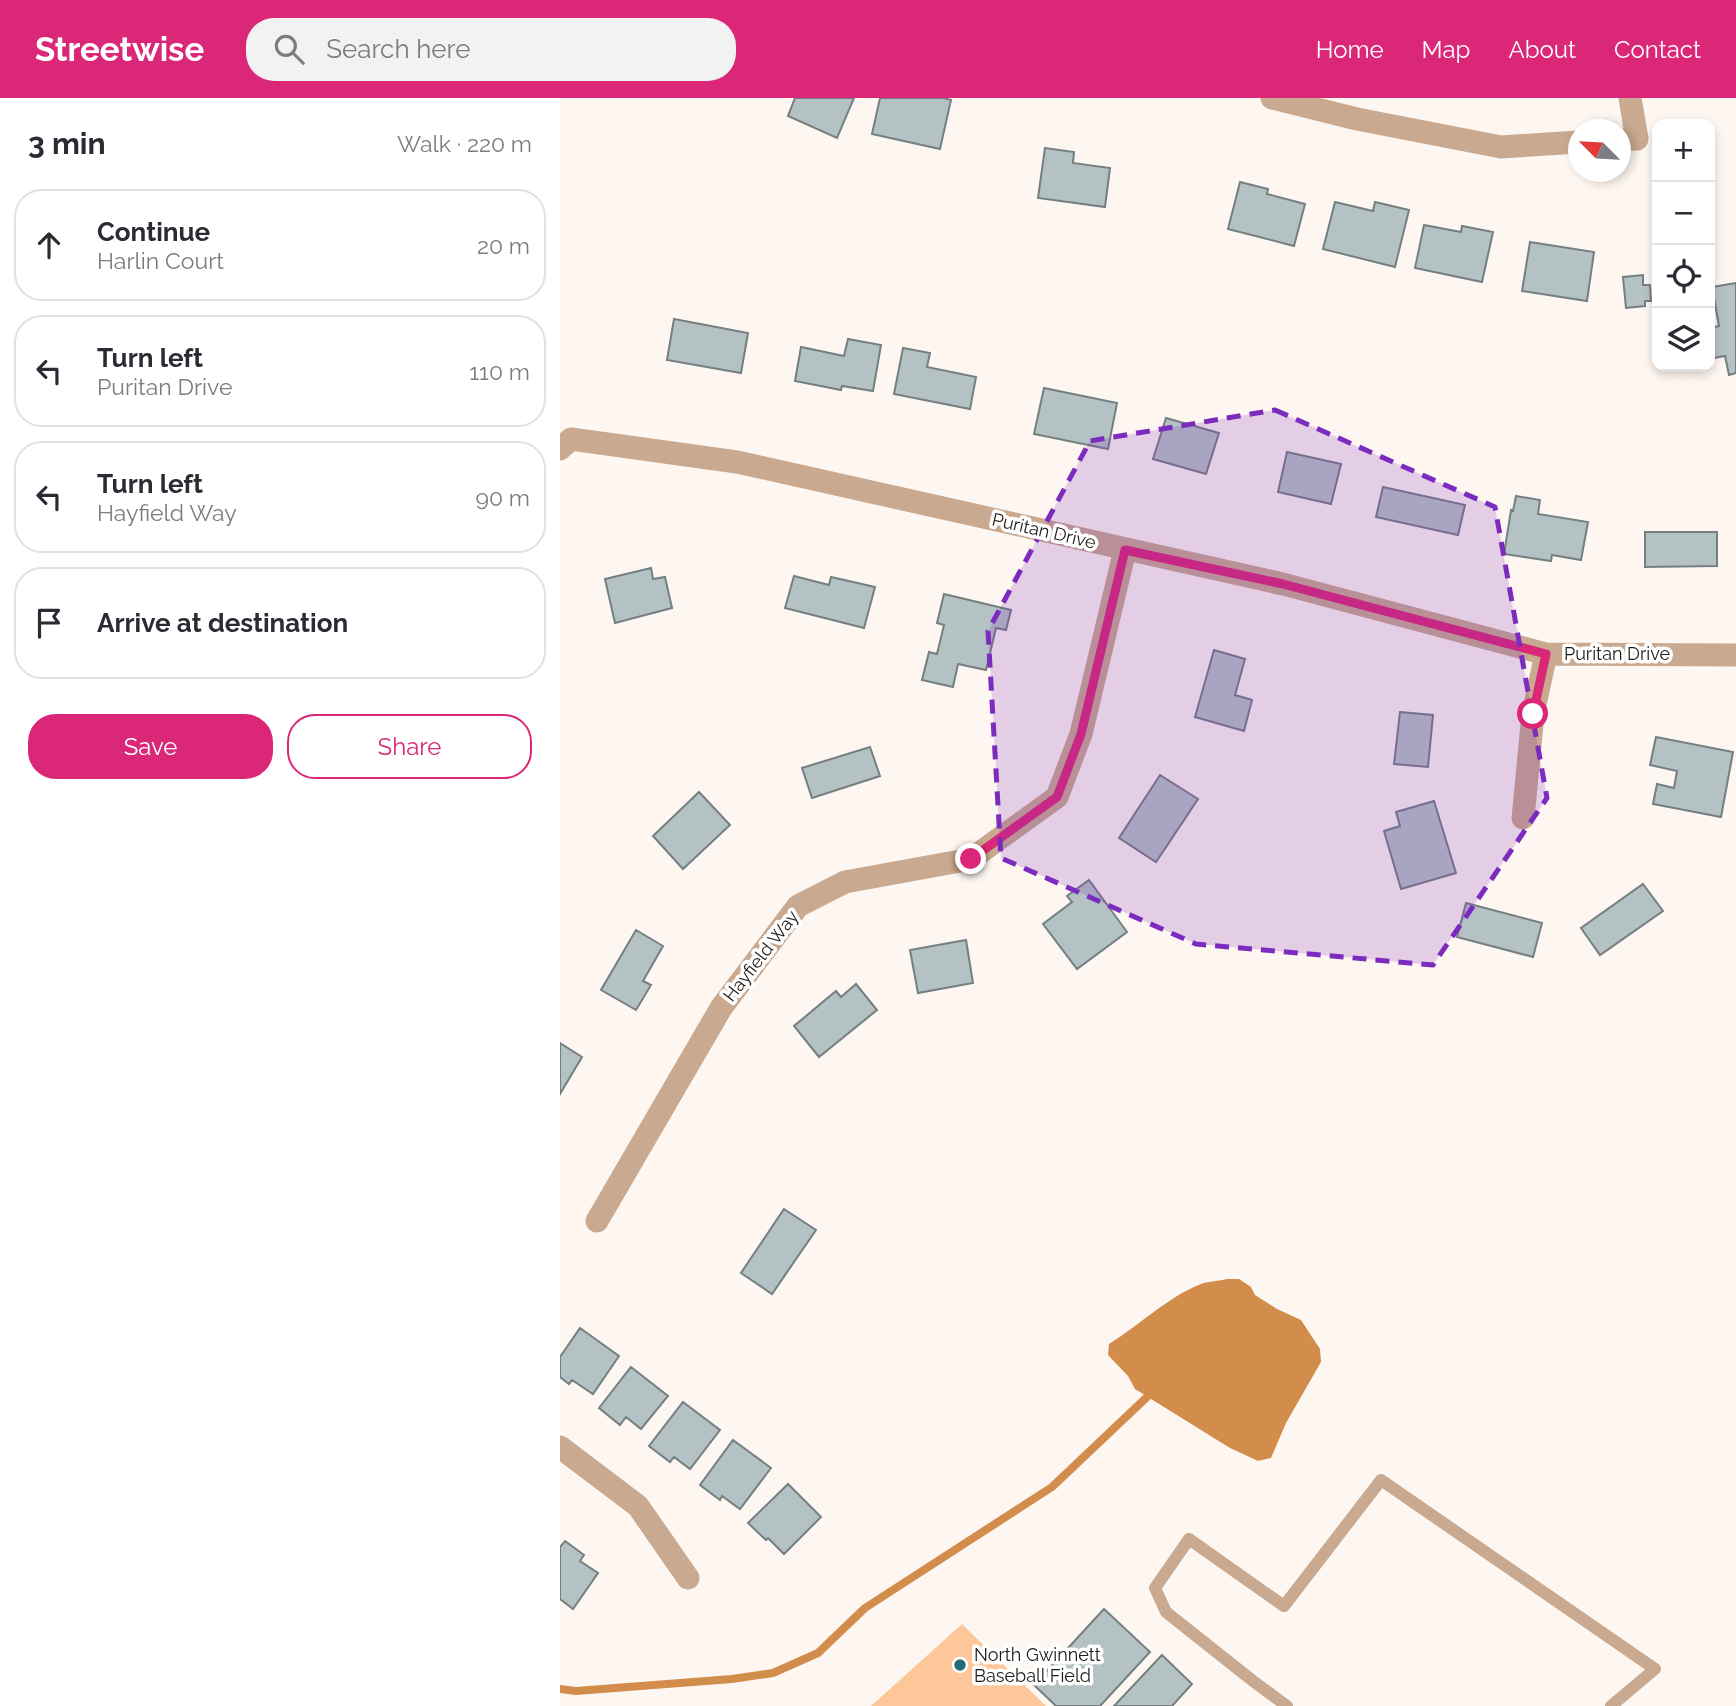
<!DOCTYPE html>
<html lang="en">
<head>
<meta charset="utf-8">
<style>
  body { margin:0; font-family:Raleway,sans-serif; background:#f2f2f3; color:#2b2b33 }
  .controls { position:absolute; right:21px; top:21px; display:grid; overflow:hidden; border-radius:14px; box-shadow:0 4px 10px #0003 }
  .controls button { width:63px; height:63px; display:grid; place-items:center; padding:0; border:0; border-bottom:2px solid #e1e1e2; background:#fff; color:#2b2b33; font:35px sans-serif }
  .compass { position:absolute; left:1008px; top:21px; width:63px; height:63px; border-radius:50%; background:#fff; box-shadow:0 4px 10px #0003; rotate:294deg }
  .stop { position:absolute; width:21px; height:21px; margin:-16px; border:5px solid #db2777; border-radius:50%; background:#fff }
  .stop.end { background:#db2777; border-color:#fff; box-shadow:0 2px 7px #0008 }
  .list { margin:0; padding:0; list-style:none }
  h2 { display:flex; justify-content:space-between; align-items:center; height:91px; margin:0; padding:0 28px; font-size:30px }
  h2 small { font-size:23px; font-weight:400; color:#7c7c81 }
  .list li { display:grid; grid-template-columns:46px 1fr auto; gap:21px; align-items:center; box-sizing:border-box; height:112px; margin:0 14px 14px; padding:0 14px; border:2px solid #e1e1e2; border-radius:28px }
  .list b { display:block; font-size:26px; white-space:nowrap }
  .list p { margin:0; font-size:23px; white-space:nowrap; color:#7c7c81 }
  .list em { font-size:23px; font-style:normal; color:#7c7c81 }
  .actions { display:flex; gap:14px; padding:21px 28px }
  .actions a { flex:1; padding:16px 0; border:2px solid #db2777; border-radius:28px; text-align:center; font-size:24px; color:#db2777 }
  .actions .main { background:#db2777; color:#fff }
  .icon { flex:none; width:38px; height:38px; fill:none; stroke:currentColor; stroke-width:2; stroke-linecap:round; stroke-linejoin:round }
  .map { position:relative; flex:none; width:1176px; height:1608px; overflow:hidden }
  header { display:flex; align-items:center; gap:42px; box-sizing:border-box; height:98px; padding:0 35px; background:#db2777; color:#fff }
  header strong { font-size:33px }
  nav { display:flex; gap:38px; margin-inline-start:auto; font-size:24px }
  .search { width:490px; height:63px; background:#f2f2f3; display:flex; align-items:center; gap:18px; box-sizing:border-box; padding:0 24px; border-radius:28px; color:#7c7c81; font-size:26px }
  main { display:flex }
  aside { flex:1; background:#fff }
  .map>svg:first-child { display:block }
  .green { fill:#fdc799 }
  .water { fill:#d28d4d }
  .lines { fill:none; stroke-linecap:round; stroke-linejoin:round }
  .stream { stroke:#d28d4d; stroke-width:8 }
  .building { fill:#b5c2c4; stroke:#747f82; stroke-width:2 }
  .lane { stroke:#c9a98f; stroke-width:12 }
  .street { stroke:#c9a98f; stroke-width:23 }
  .route { stroke:#db2777; stroke-width:9 }
  .marked { fill:#7b2cbf; fill-opacity:0.2; stroke:#7b2cbf; stroke-width:5; stroke-dasharray:14 9; stroke-linejoin:round }
  .poi-dot { fill:#246c78; stroke:#fff; stroke-width:2.5 }
  .labels { text-anchor:middle; stroke-width:7; stroke-linejoin:round; paint-order:stroke }
  .street-label { font-size:18px; fill:#1e1b18; stroke:#fff }
  .poi-label { font-size:18px; fill:#1e1b18; stroke:#fff; text-anchor:start }
</style>
</head>
<body>
<header>
<strong>Streetwise</strong>
<div class="search"><svg class="icon" aria-label="search" viewBox="0 0 24 24"><circle cx="10" cy="10" r="6"/><path d="M15 15l6 6"/></svg>Search here</div>
<nav><a>Home</a><a>Map</a><a>About</a><a>Contact</a></nav>
</header>
<main>
<aside>
<h2>3 min<small>Walk · 220 m</small></h2>
<ul class="list">
<li><svg class="icon" aria-label="ahead" viewBox="0 0 24 24"><path d="M12 20V5M6 11l6-6 6 6"/></svg><div><b>Continue</b><p>Harlin Court</p></div><em>20 m</em></li>
<li><svg class="icon" aria-label="left" viewBox="0 0 24 24"><path d="M17 20v-9H6M10 6l-5 5 5 5"/></svg><div><b>Turn left</b><p>Puritan Drive</p></div><em>110 m</em></li>
<li><svg class="icon" aria-label="left" viewBox="0 0 24 24"><path d="M17 20v-9H6M10 6l-5 5 5 5"/></svg><div><b>Turn left</b><p>Hayfield Way</p></div><em>90 m</em></li>
<li><svg class="icon" aria-label="arrive" viewBox="0 0 24 24"><path d="M6 21V4h12l-3 4 3 4H6"/></svg><div><b>Arrive at destination</b></div></li>
</ul>
<div class="actions"><a class="main">Save</a><a>Share</a></div>
</aside>
<div class="map">
<svg width="1176" height="1608" viewBox="0 0 1176 1608">
  <rect width="100%" height="100%" fill="#fef7f1"/>
  <path class="green" d="M402,1526L486,1608H311Z"/>
  <path class="water" d="M667,1181H679L691,1189L695,1197L717,1211L741,1222L760,1251L761,1264L726,1325L711,1360L698,1363L670,1350L575,1291L568,1278L548,1257L549,1246C580,1227 606,1200 641,1186C649,1183 659,1183 667,1181Z"/>
  <g class="lines">
    <path class="stream" d="M0,1591L16,1593L172,1581L213,1575L258,1555L305,1510L492,1389L587,1299"/>
  </g>
  <path class="building" d="M235,0H294L277,40L228,18Z
    M320,0H384L391,2L380,51L312,36Z
    M485,50L514,54L513,65L550,70L545,109L478,100Z
    M680,84L708,91L707,96L745,106L734,148L668,131Z
    M775,104L813,113L815,104L849,112L835,169L763,151Z
    M864,127L901,134L902,128L933,134L922,184L855,170Z
    M970,144L1034,154L1027,203L962,193Z
    M1083,177V187H1090L1091,203H1085V208L1066,210L1063,179Z
    M1176,185V275L1169,277L1165,258L1154,260L1150,238V230L1159,228L1152,189Z
    M114,221L188,235L181,275L107,262Z
    M288,241L321,247L313,293L282,288L281,292L235,283L241,249L284,258Z
    M343,250L370,255L367,269L416,279L410,311L334,296Z
    M484,290L557,305L548,351L474,336Z
    M606,320L659,335L646,376L593,361Z
    M727,354L781,366L771,406L718,394Z
    M823,389L905,407L898,437L816,419Z
    M956,398L980,402L978,416L1028,424L1021,462L992,457L991,463L944,456L951,412L953,413Z
    M1085,434H1157V468L1085,469Z
    M91,470L93,481L105,479L112,510L55,525L45,481Z
    M234,478L269,487L271,479L315,489L304,530L225,510Z
    M384,496L451,512L446,532L436,530L426,572L398,566L393,589L362,582L369,554L377,556L384,527L377,525Z
    M654,552L685,561L675,597L692,602L684,633L635,619Z
    M840,614L873,617L868,669L834,666Z
    M1096,639L1173,654L1161,719L1093,706L1097,686L1114,690L1117,673L1090,667Z
    M310,649L320,678L252,700L242,670Z
    M600,677L638,701L596,764L559,740Z
    M139,694L170,727L123,771L93,738Z
    M874,703L896,775L841,791L824,733L840,728L836,714Z
    M529,782L567,834L517,871L483,826L512,804L507,798Z
    M1083,786L1103,813L1040,857L1021,830Z
    M906,805L982,825L973,859L897,839Z
    M76,832L103,848L83,883L91,887L76,912L41,892Z
    M406,842L413,885L358,895L350,852Z
    M296,886L317,912L259,959L234,928L276,893L281,899Z
    M0,945L22,959L0,996Z
    M224,1111L256,1132L212,1196L181,1175Z
    M20,1230L59,1258L33,1296L12,1282L9,1286L0,1279V1259Z
    M71,1269L108,1298L81,1331L66,1319L60,1327L39,1310Z
    M123,1304L160,1332L130,1371L114,1359L110,1364L89,1348Z
    M173,1342L211,1370L180,1411L162,1398L160,1402L140,1387Z
    M228,1386L261,1419L224,1456L208,1440L206,1442L188,1425Z
    M5,1443L24,1457L20,1463L38,1475L13,1511L0,1501V1449Z
    M544,1511L590,1554L540,1608H496L474,1587Z
    M602,1557L632,1586L612,1608H554Z"/>
  <g class="lines">
    <path class="lane" d="M727,1608L693,1583L606,1514L595,1490L629,1441L724,1508L821,1382L1095,1571L1051,1608"/>
    <path class="street" d="M712,0L797,21L941,49L1018,44
      M1060,42L1077,41L1070,0
      M0,351L11,341L177,364L723,486L986,556L1176,557
      M963,720L973,616L986,556
      M37,1123L161,910L238,808L285,784L411,761L497,699L521,636L565,452
      M0,1349L78,1408L128,1480"/>
  </g>
  <g class="lines">
    <path class="route" d="M411,761L497,699L521,636L565,452L723,486L986,556L973,616"/>
  </g>
  <path class="marked" d="M715,312L935,409L987,700L873,867L636,846L441,760L428,533L530,343Z"/>
  <circle class="poi-dot" cx="400" cy="1567" r="7"/>
  <g class="labels">
    <g class="street-label">
      <text transform="translate(484 433) rotate(13)" y="6">Puritan Drive</text>
      <text x="1057" y="562">Puritan Drive</text>
      <text transform="translate(201 858) rotate(-52)" y="6">Hayfield Way</text>
    </g>
    <g class="poi-label">
      <text x="414" y="1563">North Gwinnett<tspan x="414" dy="21">Baseball Field</tspan></text>
    </g>
  </g>
</svg>
<div class="controls">
<button>+</button>
<button>−</button>
<button><svg class="icon" aria-label="locate" viewBox="0 0 24 24"><circle cx="12" cy="12" r="6"/><path d="M12 2v4M12 18v4M2 12h4M18 12h4"/></svg></button>
<button><svg class="icon" aria-label="layers" viewBox="0 0 24 24"><path d="M12 4l9 5-9 5-9-5zM3 14l9 5 9-5"/></svg></button>
</div>
<svg class="compass" viewBox="-18 -18 36 36"><path d="M0-13l5 13h-10z" fill="#e53935"/><path d="M0 13l5-13h-10z" fill="#7c7c81"/></svg>
<div class="stop" style="left:973px;top:616px"></div>
<div class="stop end" style="left:411px;top:761px"></div>
</div>
</main>
</body>
</html>
